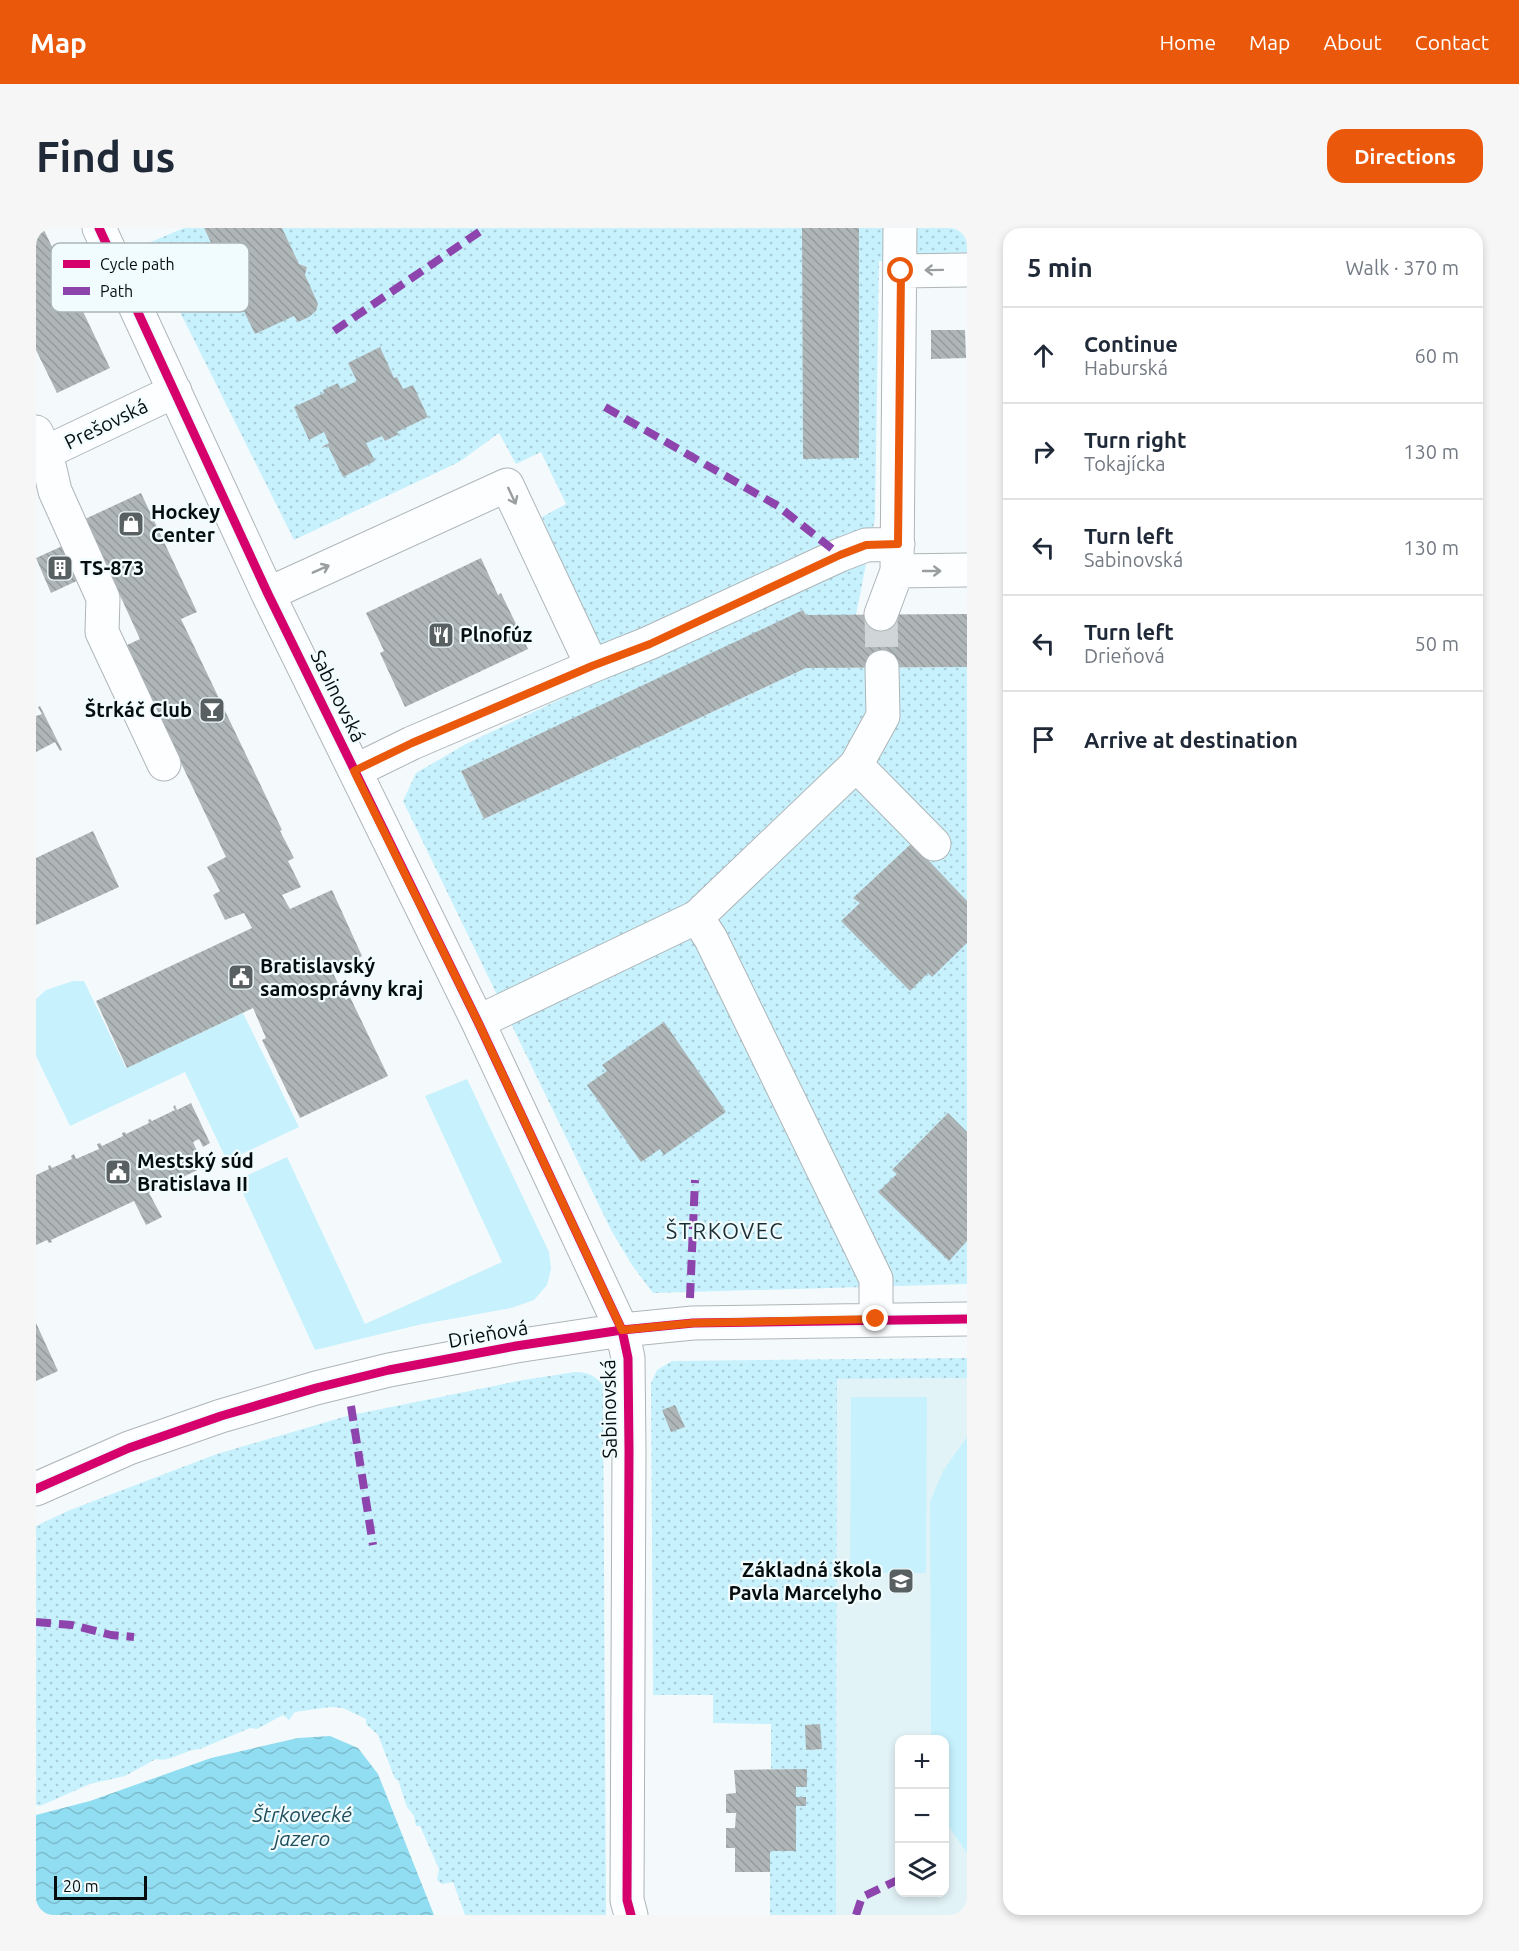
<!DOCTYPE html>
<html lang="en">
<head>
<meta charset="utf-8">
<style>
  body { margin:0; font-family:Ubuntu,sans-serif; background:#f6f6f7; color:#1f2937 }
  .controls { position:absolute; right:18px; bottom:18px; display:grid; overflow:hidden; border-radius:12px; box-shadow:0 3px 9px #0003 }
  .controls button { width:54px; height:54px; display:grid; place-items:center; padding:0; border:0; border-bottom:2px solid #e0e1e3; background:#fff; color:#1f2937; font:30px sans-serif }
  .scale { position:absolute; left:18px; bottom:15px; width:93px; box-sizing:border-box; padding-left:6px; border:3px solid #050d0f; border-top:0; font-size:16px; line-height:21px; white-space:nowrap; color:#050d0f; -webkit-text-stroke:4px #f1fcff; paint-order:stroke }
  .stop { position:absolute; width:18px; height:18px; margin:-14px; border:4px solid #ea580c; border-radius:50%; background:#fff }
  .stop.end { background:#ea580c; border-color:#fff; box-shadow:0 2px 6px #0008 }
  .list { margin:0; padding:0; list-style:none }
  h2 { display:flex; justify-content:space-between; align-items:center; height:78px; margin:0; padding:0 24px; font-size:26px }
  h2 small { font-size:20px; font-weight:400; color:#747a83 }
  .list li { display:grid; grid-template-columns:39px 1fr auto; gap:18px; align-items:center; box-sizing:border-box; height:96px; padding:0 24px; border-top:2px solid #e0e1e3 }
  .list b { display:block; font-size:22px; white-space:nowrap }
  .list p { margin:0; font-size:20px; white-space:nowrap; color:#747a83 }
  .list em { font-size:20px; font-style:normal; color:#747a83 }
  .icon { flex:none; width:33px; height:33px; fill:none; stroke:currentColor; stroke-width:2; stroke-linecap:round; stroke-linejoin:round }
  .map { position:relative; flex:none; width:931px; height:1687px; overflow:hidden; border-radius:18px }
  header { display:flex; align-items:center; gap:36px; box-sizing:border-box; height:84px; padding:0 30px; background:#ea580c; color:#fff }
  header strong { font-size:28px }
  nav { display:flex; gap:33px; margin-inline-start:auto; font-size:21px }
  .intro { display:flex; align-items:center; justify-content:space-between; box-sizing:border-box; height:144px; padding:0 36px }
  h1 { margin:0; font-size:42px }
  .button { padding:15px 27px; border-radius:18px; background:#ea580c; color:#fff; font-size:21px; font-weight:700 }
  main { display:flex; gap:36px; padding:0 36px }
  aside { flex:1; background:#fff; border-radius:18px; box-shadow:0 3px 9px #0003 }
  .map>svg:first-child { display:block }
  .built { fill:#e2f3f8; fill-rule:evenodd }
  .green { fill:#c7f1fd }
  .park { fill:url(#park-dots) }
  .water { fill:url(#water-waves) }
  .building { fill:url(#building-back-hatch) }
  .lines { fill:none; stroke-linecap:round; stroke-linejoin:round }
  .minor-tunnel { stroke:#d0d6d8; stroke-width:33; stroke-dasharray:33 16; stroke-linecap:butt }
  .minor-casing { stroke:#aeb5b7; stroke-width:35 }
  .minor { stroke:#fdfeff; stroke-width:33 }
  .quiet { stroke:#8e44ad; stroke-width:8; stroke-dasharray:15 8; stroke-linecap:butt }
  .cycleway-casing { stroke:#f1fcff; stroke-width:13 }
  .cycleway { stroke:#d6006c; stroke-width:9 }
  .oneway { stroke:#9a9e9f }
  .route { stroke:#ea580c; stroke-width:8 }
  .labels { text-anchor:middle; stroke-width:4.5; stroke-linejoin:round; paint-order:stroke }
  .street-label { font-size:20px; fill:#050d0f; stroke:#f1fcff }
  .poi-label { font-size:20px; font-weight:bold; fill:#050d0f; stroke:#f1fcff; text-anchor:start }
  .water-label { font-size:21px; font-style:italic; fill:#1f4e5a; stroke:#f1fcff }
  .quarter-label { font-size:22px; letter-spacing:1.5px; fill:#1b3036; stroke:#f1fcff }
  .key { fill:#f1fcff; stroke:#aab4b7; stroke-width:1.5 }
  .key-label { font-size:16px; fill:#050d0f }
</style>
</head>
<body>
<header>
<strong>Map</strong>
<nav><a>Home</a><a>Map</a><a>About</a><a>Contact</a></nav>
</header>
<div class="intro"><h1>Find us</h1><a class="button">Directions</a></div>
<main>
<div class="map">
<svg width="931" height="1687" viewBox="0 0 931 1687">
  <defs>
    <pattern id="park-dots" width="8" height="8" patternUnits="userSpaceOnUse" patternTransform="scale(1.5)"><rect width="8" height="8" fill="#c7f1fd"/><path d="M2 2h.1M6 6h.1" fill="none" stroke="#a9cdd8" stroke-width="1.8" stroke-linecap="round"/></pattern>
    <pattern id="water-waves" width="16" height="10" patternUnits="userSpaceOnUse" patternTransform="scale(1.5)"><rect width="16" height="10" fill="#91ddf1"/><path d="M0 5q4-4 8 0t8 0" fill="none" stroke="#7cbccd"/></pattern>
    <pattern id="building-back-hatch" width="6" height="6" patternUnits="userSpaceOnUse" patternTransform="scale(1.5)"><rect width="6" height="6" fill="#afb6b8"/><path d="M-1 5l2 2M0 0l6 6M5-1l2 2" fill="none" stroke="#959b9d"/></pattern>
  </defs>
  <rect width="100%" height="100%" fill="#f4fafc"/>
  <path class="built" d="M931,1150V1687H800L801,1151ZM864,1512H908V1664H864Z"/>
  <path class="green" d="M37,753H48L90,840L207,785L263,899L191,933L149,844L34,898L0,828V771L10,762Z
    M431,851L513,1024L515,1041L511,1057L498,1072L475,1080L382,1097L279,1122L201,952L251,929L329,1096L466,1034L389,868Z
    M815,1169H891L890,1345H814Z
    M931,1209V1625L909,1593L908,1512L895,1511L894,1274L907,1243Z"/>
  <path class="park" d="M148,0H168L193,52L191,57L195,58L200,56L204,64L198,66L197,70L258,88L262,94L280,83L269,47L271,39L263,36L245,0H931V31L843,33L839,290L820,387H770L767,383L425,543L448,591L770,440L931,439V1056L617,1065L596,1037L575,1002L367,573L380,545L430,516L573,448L506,289L530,276L505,224L480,236L463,205L423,234L258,312L110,16Z
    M931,1130V1150L801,1151L800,1687H734V1623H760V1559H771L770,1541H735V1496L677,1495V1467H617L615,1155L621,1142L636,1133Z
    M539,1144C552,1144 558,1147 567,1157L570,1687H429L417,1654L406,1656L401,1652L403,1641L384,1598H380L378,1588L371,1579L362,1552L359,1551L342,1507L330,1496V1491L307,1480L294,1479L259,1484L253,1492L247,1487L221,1501L214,1500L164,1521C149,1521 135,1535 120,1531L89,1548L54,1556L4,1578L0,1577V1298L34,1282L181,1226L311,1188L487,1152Z"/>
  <path class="water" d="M294,1508L322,1520L342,1546L398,1687H0V1587L54,1573L175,1530L262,1510Z"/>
  <path class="building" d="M0,0H7L74,140L21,165L0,122Z
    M168,0H246L263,36L271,39L269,47L282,76L280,83L273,89L262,94L258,88L219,106L202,71L197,70L198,66L204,64L200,56L195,59L191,57L193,52Z
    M766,0H823V230L767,231Z
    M895,102H929L930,130L895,131Z
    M344,119L358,150L361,149L367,161L377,157L392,189L361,204L363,206L349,213L346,208L330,215L339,233L307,249L292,218L286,220V219L293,215L288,204L273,212L258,179L288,165L287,162L302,155L304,161L321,153L312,135Z
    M105,265L161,384L145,391L246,602L244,603L258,630L252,633L265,659L246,667L254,681L296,662L326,728L296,743L310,772L314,769L352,848L264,890L226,812L230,810L217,780L91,840L60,773L216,700L208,685L189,692L177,667L184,663L171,639L190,629L89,418L104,411L49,291Z
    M33,315L49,349L15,365L0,330Z
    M445,330L462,367L465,365L492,421L369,479L344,425L348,423L330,385Z
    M767,382L770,387L931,386V439L770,440L448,591L425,543Z
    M4,478L26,522L24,523L19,514L0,524V488L6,486L2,479Z
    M57,603L83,659L0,697V630Z
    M876,615L931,673V715L896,749L892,745L874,763L805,693L824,675L817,670Z
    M628,794L690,884L628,927L624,921L605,934L551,857L571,843L566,837Z
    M155,875L174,915L167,919L163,911L157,914L168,939L113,965L126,989L110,997L98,973L15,1012L16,1014L13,1015L11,1012L0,1017V947L13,941L12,938L14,937L16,940L36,931L35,928L38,926L40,931L63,921L61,916L64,915L66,918L87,908L86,905L89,904L90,906L113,895L112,892L114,891L116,893L139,882L137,879L139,877L141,882Z
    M912,885L931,904V1013L913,1033L842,964L861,946L856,942Z
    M0,1095L22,1143L0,1153Z
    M639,1177L649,1199L635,1204L626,1182Z
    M784,1496L786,1521L770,1522L769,1497Z
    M771,1541V1559H760V1569H770V1578H760V1623H734V1644H699V1620H690V1600H699L700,1585H690V1566L700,1565L698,1542Z"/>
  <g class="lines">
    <path class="minor-tunnel" d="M845,386L846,439"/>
    <g class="minor-casing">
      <path id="minor" d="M63,0L232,366L442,794L586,1102L592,1130L593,1223L591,1672L595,1687
        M865,43L931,42
        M0,204L10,224L19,263L67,370L66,404L128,536
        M0,229L139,163
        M861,343L931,342
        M232,366L471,257L556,438
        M845,386L861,343L864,0
        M846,439L847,488L820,537L898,616
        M319,543L376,515L556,438L613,415L804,327L830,317L862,316
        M661,689L675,711L840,1051V1091
        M442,794L661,689L820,537
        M0,1261L93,1220L185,1188L280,1160L353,1142L480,1118L586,1102L657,1095L931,1091"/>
    </g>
    <use href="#minor" class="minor"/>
    <path class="quiet" d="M298,103L449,0
      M569,179L742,278L804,327
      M654,1070L659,952
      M315,1178L337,1317
      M0,1394L36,1397L75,1407L98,1409
      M820,1687L826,1669L864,1651"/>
    <g class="cycleway-casing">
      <path id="cycleway" d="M63,0L232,366L442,794L586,1102L592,1130L593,1223L591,1672L595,1687
        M0,1261L93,1220L185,1188L280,1160L353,1142L480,1118L586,1102L657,1095L931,1091"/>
    </g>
    <use href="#cycleway" class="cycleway"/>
  </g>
  <defs><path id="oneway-shaft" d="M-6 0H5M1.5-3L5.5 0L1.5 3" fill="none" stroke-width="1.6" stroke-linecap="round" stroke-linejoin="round" transform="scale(1.5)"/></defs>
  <g class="oneway">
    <use href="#oneway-shaft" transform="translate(898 42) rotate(179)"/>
    <use href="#oneway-shaft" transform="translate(476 268) rotate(65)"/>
    <use href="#oneway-shaft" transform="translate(285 341) rotate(-24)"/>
    <use href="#oneway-shaft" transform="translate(896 343)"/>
  </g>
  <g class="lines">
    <path class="route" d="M840,1091L657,1095L586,1102L442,794L318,543L376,515L556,438L614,416L804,327L830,317L862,316L865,43"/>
  </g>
  <defs>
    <g id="shop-square" transform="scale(1.35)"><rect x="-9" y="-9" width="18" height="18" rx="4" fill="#596062" stroke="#f1fcff"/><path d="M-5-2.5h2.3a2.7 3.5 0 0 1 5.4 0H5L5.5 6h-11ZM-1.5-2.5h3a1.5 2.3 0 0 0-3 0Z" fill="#fff"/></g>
    <g id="building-square" transform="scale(1.35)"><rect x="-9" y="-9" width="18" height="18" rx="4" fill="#596062" stroke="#f1fcff"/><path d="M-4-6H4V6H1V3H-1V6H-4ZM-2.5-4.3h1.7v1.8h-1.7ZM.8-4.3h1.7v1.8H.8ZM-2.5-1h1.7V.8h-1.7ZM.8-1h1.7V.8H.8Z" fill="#fff"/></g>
    <g id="restaurant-square" transform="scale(1.35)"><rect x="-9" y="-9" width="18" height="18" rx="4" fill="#596062" stroke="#f1fcff"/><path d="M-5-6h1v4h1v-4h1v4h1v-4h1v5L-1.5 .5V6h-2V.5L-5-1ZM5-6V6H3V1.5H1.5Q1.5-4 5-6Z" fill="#fff"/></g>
    <g id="bar-square" transform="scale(1.35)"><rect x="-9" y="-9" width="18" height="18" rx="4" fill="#596062" stroke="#f1fcff"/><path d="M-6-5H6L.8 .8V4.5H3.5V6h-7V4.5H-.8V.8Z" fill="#fff"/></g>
    <g id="civic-square" transform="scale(1.35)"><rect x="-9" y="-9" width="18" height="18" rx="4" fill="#596062" stroke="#f1fcff"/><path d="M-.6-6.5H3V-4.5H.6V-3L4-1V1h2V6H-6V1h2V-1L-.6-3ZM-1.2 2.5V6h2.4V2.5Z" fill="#fff"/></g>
    <g id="school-square" transform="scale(1.35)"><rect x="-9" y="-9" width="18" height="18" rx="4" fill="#596062" stroke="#f1fcff"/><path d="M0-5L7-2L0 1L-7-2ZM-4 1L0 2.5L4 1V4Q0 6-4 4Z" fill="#fff"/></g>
  </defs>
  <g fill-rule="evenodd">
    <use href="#shop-square" x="95" y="296"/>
    <use href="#building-square" x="24" y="340"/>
    <use href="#restaurant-square" x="405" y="407"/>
    <use href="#bar-square" x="176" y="482"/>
    <use href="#civic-square" x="205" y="749"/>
    <use href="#civic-square" x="82" y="944"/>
    <use href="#school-square" x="865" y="1353"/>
  </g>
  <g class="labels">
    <g class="street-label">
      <text transform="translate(70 196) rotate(-26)" y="7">Prešovská</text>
      <text transform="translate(302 468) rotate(64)" y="7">Sabinovská</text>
      <text transform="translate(452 1106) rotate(-10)" y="7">Drieňová</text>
      <text transform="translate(573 1181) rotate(-91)" y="7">Sabinovská</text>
    </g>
    <g class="poi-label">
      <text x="115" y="291">Hockey<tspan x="115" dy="23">Center</tspan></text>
      <text x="44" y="347">TS-873</text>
      <text x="424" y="414">Plnofúz</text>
      <text x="156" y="489" text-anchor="end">Štrkáč Club</text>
      <text x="224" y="745">Bratislavský<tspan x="224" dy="23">samosprávny kraj</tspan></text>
      <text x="101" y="940">Mestský súd<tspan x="101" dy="23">Bratislava II</tspan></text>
      <text x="846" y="1349" text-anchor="end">Základná škola<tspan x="846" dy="23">Pavla Marcelyho</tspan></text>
    </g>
    <g class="water-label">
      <text x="266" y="1594">Štrkovecké<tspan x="266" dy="24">jazero</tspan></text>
    </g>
    <g class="quarter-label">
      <text x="689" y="1011">ŠTRKOVEC</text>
    </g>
  </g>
  <rect x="15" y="15" width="198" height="69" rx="9" class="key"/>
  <rect x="27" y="32" width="27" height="8" fill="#d6006c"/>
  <rect x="27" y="59" width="27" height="8" fill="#8e44ad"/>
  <g class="key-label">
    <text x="64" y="42">Cycle path</text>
    <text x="64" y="69">Path</text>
  </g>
</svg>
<div class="controls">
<button>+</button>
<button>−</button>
<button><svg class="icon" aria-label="layers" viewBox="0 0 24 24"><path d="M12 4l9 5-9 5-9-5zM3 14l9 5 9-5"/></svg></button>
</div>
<div class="scale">20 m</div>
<div class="stop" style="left:865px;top:43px"></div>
<div class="stop end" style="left:840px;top:1091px"></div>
</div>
<aside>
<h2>5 min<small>Walk · 370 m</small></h2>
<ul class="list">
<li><svg class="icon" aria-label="ahead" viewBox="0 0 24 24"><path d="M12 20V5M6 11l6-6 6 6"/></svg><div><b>Continue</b><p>Haburská</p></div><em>60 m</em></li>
<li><svg class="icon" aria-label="right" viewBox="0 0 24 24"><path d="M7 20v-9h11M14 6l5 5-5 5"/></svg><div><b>Turn right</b><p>Tokajícka</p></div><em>130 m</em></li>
<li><svg class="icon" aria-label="left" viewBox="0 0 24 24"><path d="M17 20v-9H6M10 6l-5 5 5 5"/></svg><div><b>Turn left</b><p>Sabinovská</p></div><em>130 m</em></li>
<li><svg class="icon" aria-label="left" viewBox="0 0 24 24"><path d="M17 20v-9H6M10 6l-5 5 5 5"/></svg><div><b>Turn left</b><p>Drieňová</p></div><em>50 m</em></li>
<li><svg class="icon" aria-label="arrive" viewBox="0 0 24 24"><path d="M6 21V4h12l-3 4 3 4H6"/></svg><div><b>Arrive at destination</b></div></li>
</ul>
</aside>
</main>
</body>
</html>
